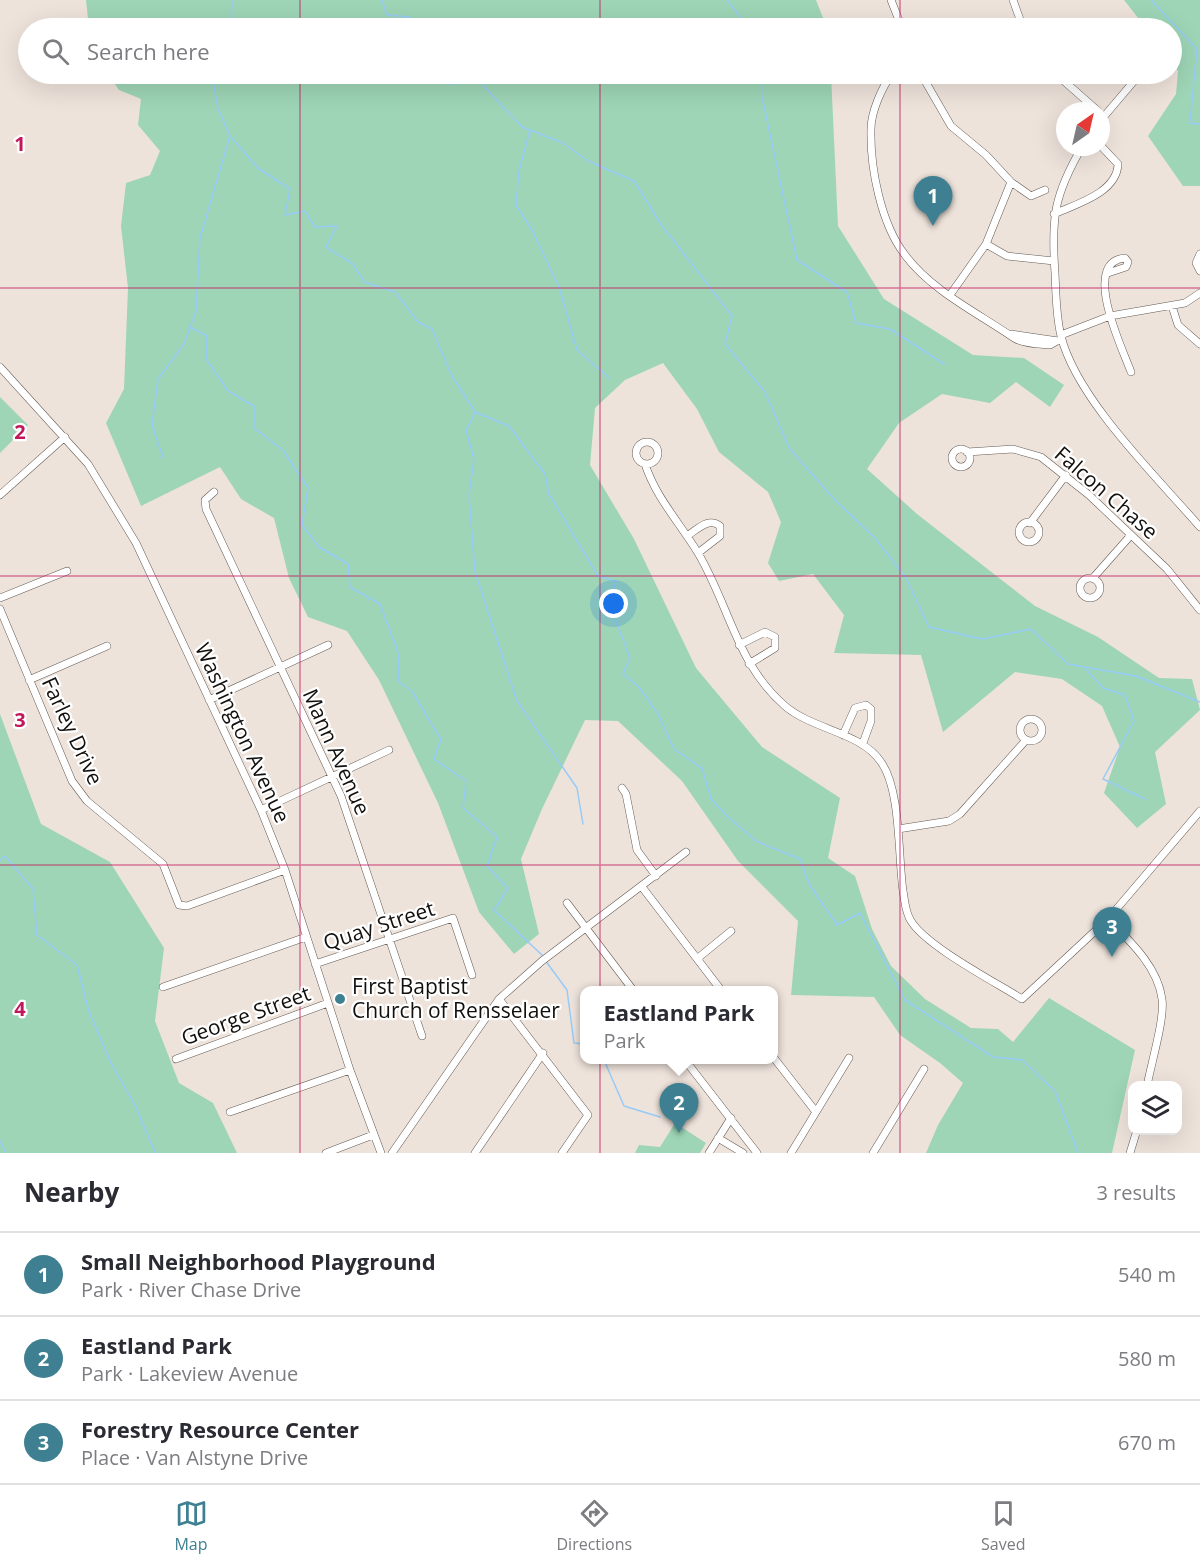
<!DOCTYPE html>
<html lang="en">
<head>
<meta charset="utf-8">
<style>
  body { margin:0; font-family:"Open Sans",sans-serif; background:#f7f7f7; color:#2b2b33 }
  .controls { position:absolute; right:18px; bottom:18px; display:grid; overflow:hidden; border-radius:12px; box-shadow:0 6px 24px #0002 }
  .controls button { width:54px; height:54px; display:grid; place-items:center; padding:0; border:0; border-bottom:2px solid #e1e1e2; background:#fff; color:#2b2b33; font:30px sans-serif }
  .compass { position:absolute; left:1056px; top:102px; width:54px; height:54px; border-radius:50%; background:#fff; box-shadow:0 6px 24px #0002; rotate:34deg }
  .you { position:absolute; left:614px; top:604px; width:21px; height:21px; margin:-15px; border:4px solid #fff; border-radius:50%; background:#1a73e8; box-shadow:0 0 0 9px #1a73e833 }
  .badge { display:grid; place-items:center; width:39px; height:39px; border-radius:50%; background:#3e8092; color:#fff; font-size:20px; font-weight:700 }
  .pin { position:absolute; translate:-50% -50px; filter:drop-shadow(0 2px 3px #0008) }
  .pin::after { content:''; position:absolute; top:32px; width:21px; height:18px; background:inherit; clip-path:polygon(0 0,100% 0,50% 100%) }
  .popup { position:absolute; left:580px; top:986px; width:198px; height:78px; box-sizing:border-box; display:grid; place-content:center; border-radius:12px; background:#fff; filter:drop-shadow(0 2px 4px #0005); font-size:20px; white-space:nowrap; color:#7c7c81 }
  .popup b { font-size:22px; color:#2b2b33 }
  .popup::after { content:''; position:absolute; left:50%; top:100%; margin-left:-12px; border:12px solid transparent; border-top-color:#fff }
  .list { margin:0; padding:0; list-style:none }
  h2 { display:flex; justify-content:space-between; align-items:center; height:78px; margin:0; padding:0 24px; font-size:26px }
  h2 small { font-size:20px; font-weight:400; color:#7c7c81 }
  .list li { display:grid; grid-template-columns:39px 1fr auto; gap:18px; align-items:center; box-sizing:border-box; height:84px; padding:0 24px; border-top:2px solid #e1e1e2 }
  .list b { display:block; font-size:22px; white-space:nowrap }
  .list p { margin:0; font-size:20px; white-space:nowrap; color:#7c7c81 }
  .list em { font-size:20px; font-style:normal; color:#7c7c81 }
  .icon { flex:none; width:33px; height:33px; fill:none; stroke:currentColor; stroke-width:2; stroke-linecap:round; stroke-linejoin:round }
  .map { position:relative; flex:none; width:1200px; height:1153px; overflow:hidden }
  .search { position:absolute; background:#fff; box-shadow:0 6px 24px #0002; left:18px; right:18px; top:18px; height:66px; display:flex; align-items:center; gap:15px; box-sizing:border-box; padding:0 21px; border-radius:33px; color:#7c7c81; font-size:22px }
  .sheet { height:330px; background:#fff }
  nav { display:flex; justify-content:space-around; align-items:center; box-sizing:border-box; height:84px; border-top:2px solid #e1e1e2; background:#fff; font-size:16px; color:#7c7c81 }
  nav a { display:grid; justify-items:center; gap:3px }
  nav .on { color:#3e8092 }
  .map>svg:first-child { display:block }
  .green { fill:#9ed5b6 }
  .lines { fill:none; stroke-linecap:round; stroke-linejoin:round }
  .stream { stroke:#96cbf7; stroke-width:1.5 }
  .minor-casing { stroke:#635a53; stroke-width:8 }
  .minor { stroke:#fff; stroke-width:7 }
  .grid { fill:none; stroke:#c2185b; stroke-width:1.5; stroke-opacity:0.55 }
  .poi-dot { fill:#3e8092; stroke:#fff; stroke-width:2 }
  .labels { text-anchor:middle; stroke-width:4.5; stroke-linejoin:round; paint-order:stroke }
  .street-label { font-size:21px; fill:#120f0c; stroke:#fff }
  .poi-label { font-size:21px; fill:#120f0c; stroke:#fff; text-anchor:start }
  .grid-label { font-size:20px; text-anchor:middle; font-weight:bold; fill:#c2185b; stroke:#fff; stroke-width:4.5; stroke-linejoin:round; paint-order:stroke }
</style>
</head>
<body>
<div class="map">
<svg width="1200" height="1153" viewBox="0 0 1200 1153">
  <rect width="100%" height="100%" fill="#eee3db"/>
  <path class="green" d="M86,0H816L827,28H89Z
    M1124,0H1200V186H1183L1148,136L1176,94L1178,71L1172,62V28H1146Z
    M108,74H831L838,226L884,299L973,355L1024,358L1064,385L1050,407L1016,382L990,403L942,394L899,423L867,469L917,514L1035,606L1098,637L1159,678L1192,679L1200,710L1155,752L1166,804L1137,828L1104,793L1120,747L1102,706L1062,679L1015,672L943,732L921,655L834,653L844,615L813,574L779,581L768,563L781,522L768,492L719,452L697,409L663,363L625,380L595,408L590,465L634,539L696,668L762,747L840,798L828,858L855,876L872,929L891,966L925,999L971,1028L998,1029L1013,1042L1049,998L1135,1050L1112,1153H926L938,1125L963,1083L940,1063L900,1035L874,997L791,995L798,921L738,861L682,781L618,721L585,720L542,809L521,859L539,934L514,954L479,912L438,803L379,680L347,631L308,617L289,578L274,518L241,499L220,467L141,506L106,423L124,389L128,288L121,226L126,183L150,175L160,151L138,125L141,99L119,90Z
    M0,397L28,425L0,453Z
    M0,714L41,824L110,862L164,948L155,1021L179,1083L213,1103L237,1153H0Z
    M675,1123L706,1143L700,1153H635L639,1145L660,1147Z"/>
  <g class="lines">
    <path class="stream" d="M382,0L387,15L410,17L408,28
      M727,0L749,28
      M1151,0L1197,49L1190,123L1200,124
      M223,28L231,25L232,0
      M438,74L449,84L480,82L522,127L563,143L588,161L634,181L660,223L732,316L725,344L765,392L789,448L834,499L875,538L906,578L929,627L982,639L1031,629L1068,664L1136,676L1200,702
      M761,74L762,97L797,260L847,292L856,323L890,329L944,364
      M530,130L519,171L516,205L532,230L559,287L577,350L609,378
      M230,136L258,168L290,189L285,215L305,211L315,227L337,226L326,247L353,264L364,282L395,292L418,322L432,329L451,374L475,412L509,426L545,474L549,494L598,576L616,581L610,605L630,658L623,674L639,687L658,714L674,749L702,768L711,799L727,816L756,841L800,859L809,884L837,925L860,913L905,1000L993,1057L1022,1060L1055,1091L1078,1153
      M190,327L207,336L206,359L228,391L254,406V428L283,450L308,488L302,525L319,547L348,564L350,587L380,604L398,652L399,682L412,691L441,740L434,759L466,781L463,808L497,837L487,866L508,888L494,910L543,956
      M475,413L466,430L474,459L469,496L475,572L517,701L577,788L583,824
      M163,458L152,425L158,379L184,344L196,311L200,238L230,136L218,109L212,74
      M1086,669L1103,688L1125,695L1134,721L1103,779L1145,799
      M0,860L5,856L33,889L37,935L77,965L89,1012L111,1063L136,1107L155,1153
      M545,960L567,990L574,1043L584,1044
      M604,1060L624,1106L660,1117
      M0,1141L6,1153"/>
    <g class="minor-casing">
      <path id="minor" d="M891,0L902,28
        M1013,0L1023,28
        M892,74C882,87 871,112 871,129C870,168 881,224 905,255C933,292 978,313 1014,338C1023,344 1040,344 1050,345L1057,341
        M921,74L951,126L986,155L1011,182L1031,196L1045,190
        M1056,74L1098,111
        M1101,120L1140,74
        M1082,147C1054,195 1051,218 1055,273C1056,294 1056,316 1061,336C1077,400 1157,477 1200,527
        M1054,214C1076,204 1117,193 1118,164L1101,146
        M986,244L1007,256L1054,261
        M1200,254L1196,263L1200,271
        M1108,273L1126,267L1128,262L1125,258C1080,262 1123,350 1131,372
        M950,295L986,244L1011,182
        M1172,306L1178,325L1200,344
        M1011,334L1058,341
        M1061,335L1110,316L1185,303L1200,293
        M0,367L88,464L136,543L261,810L285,870L350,1070L381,1153
        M636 453a11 11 0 1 1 22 0a11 11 0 1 1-22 0Z
        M952 458a9 9 0 1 1 18 0a9 9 0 1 1-18 0Z
        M967,452L1013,449L1041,457L1089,495L1167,569L1200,610
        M645,464C656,498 680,523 698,553C729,605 737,665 785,706C813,730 861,732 881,762C901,790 898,856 903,891C905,901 905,912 911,921C926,946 995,982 1022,999L1108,919L1200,811
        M214,492L205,500L206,509L341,796L422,1036
        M0,495L65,437
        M1019 532a10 10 0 1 1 20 0a10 10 0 1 1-20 0Z
        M1030,523L1066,475
        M687,536C698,529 708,517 720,526V536L698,553
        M1093,578L1131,535
        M1080 588a10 10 0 1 1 20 0a10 10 0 1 1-20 0Z
        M0,598L67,571
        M0,609L72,781L87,801L163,864L179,905L187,906L285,870
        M739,645L765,632L775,637V648L749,664
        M29,680L107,646
        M209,700L328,645
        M1020 730a11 11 0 1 1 22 0a11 11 0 1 1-22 0Z
        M843,735L855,708L866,705L871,709V721L863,743
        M622,788L626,794L637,850L656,876
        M261,810L389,750
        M898,829L949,821L960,814L1026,740
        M642,887L721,990
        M567,903L633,990
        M1108,919C1130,941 1158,967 1162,999C1165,1018 1151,1064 1147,1086
        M698,958L731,931
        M315,964L453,918L472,975
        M163,987L306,937
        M499,999L588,1115L562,1153
        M774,1058L816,1112
        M176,1059L328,1003
        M685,1060L757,1153
        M230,1112L350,1070
        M718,1138L743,1153
        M326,1153L373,1135
        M392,1153L499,999L542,961L686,852
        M475,1153L543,1053
        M709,1153L731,1118
        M791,1153L849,1058
        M873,1153L924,1069
        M1130,1153L1137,1130"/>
    </g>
    <use href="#minor" class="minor"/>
  </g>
  <path class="grid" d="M300,0V28M600,0V28M900,0V28M300,74V1153M600,74V1153M900,74V1153M0,288H1200M0,576H1200M0,865H1200"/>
  <circle class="poi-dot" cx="340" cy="999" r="6"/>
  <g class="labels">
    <g class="street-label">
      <text transform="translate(1106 493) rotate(41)" y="7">Falcon Chase</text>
      <text transform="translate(72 731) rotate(65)" y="7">Farley Drive</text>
      <text transform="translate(242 733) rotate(65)" y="7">Washington Avenue</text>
      <text transform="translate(336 752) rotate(66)" y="7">Mann Avenue</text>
      <text transform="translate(379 926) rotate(-18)" y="7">Quay Street</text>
      <text transform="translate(246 1016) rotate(-20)" y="7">George Street</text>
    </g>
    <g class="poi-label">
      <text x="352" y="994">First Baptist<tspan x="352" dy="24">Church of Rensselaer</tspan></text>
    </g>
  </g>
  <g class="grid-label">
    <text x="20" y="151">1</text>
    <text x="20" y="439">2</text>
    <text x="20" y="727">3</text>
    <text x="20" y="1016">4</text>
  </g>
</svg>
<div class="controls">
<button><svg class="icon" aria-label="layers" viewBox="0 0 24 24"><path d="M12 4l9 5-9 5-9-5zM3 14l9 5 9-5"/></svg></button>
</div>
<svg class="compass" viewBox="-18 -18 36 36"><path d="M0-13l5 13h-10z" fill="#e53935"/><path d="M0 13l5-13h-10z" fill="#7c7c81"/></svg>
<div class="you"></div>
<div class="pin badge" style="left:933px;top:226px">1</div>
<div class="pin badge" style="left:679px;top:1133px">2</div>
<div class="popup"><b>Eastland Park</b>Park</div>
<div class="pin badge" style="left:1112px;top:957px">3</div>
<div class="search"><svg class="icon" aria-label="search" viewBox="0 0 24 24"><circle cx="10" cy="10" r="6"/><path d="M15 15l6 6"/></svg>Search here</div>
</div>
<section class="sheet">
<h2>Nearby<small>3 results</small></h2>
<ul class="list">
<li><span class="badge">1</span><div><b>Small Neighborhood Playground</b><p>Park · River Chase Drive</p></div><em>540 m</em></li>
<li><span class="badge">2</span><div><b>Eastland Park</b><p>Park · Lakeview Avenue</p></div><em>580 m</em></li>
<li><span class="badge">3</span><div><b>Forestry Resource Center</b><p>Place · Van Alstyne Drive</p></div><em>670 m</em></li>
</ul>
</section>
<nav>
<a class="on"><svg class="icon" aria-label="map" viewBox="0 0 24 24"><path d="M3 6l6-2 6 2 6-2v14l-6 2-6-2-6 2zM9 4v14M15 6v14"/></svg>Map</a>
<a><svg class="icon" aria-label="directions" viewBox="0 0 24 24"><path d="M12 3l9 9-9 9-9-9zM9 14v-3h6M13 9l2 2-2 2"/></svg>Directions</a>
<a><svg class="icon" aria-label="saved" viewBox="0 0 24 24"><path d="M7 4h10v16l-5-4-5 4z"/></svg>Saved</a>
</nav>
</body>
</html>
